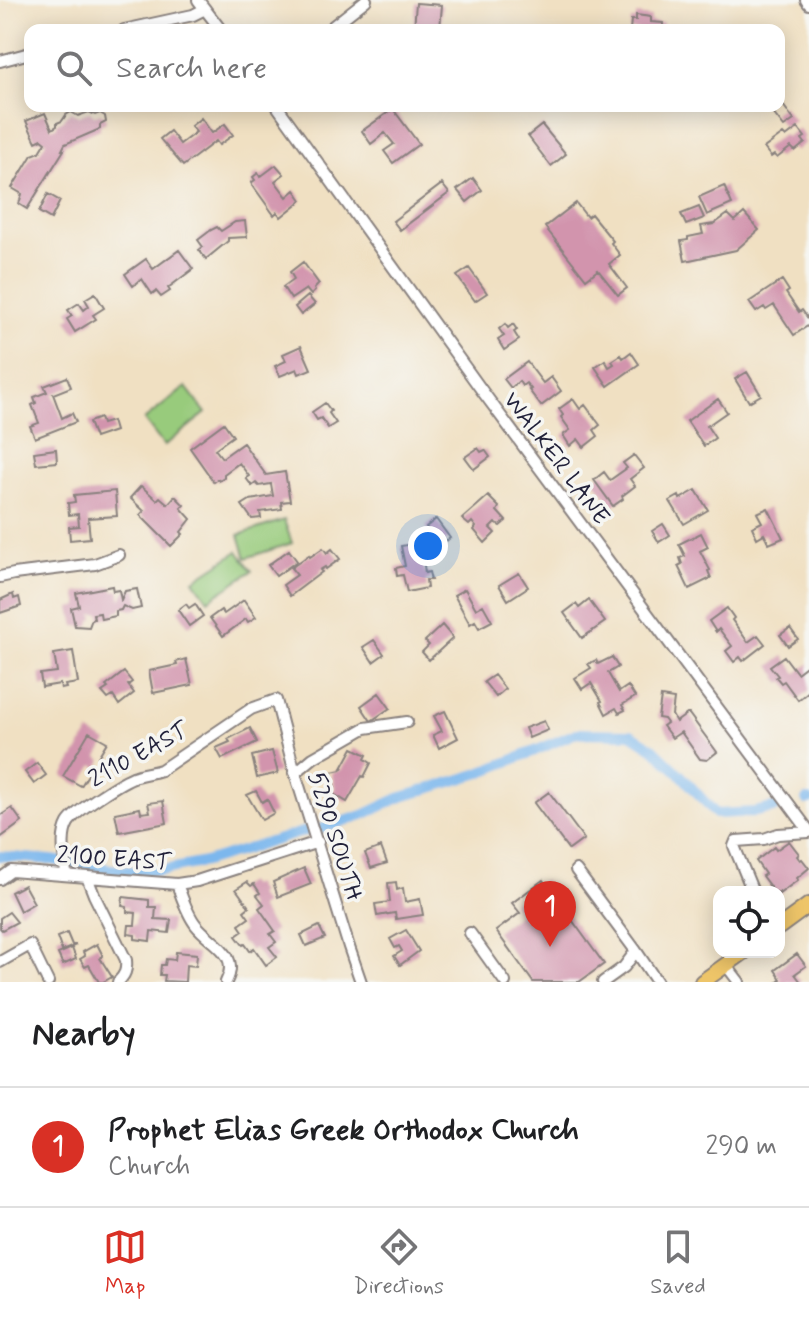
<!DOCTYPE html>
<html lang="en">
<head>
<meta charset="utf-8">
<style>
  body { margin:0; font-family:Mynerve,sans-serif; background:#f2f2f2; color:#202124 }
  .controls { position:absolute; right:24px; bottom:24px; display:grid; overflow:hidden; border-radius:16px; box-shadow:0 4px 20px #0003 }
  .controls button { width:72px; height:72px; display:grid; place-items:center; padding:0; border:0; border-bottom:2px solid #e0e0e0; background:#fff; color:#202124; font:40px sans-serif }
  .you { position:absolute; left:428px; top:546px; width:28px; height:28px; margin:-20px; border:6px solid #fff; border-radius:50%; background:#1a73e8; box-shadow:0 0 0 12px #1a73e833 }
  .badge { display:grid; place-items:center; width:52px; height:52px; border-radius:50%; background:#d93025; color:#fff; font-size:26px; font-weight:700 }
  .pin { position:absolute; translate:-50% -66px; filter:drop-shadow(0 2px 4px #0008) }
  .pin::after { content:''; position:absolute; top:42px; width:28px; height:24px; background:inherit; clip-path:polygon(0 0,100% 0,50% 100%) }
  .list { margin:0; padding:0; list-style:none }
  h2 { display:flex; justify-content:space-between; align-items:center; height:104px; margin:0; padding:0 32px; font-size:34px }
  h2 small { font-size:26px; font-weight:400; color:#757577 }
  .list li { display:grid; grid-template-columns:52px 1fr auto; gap:24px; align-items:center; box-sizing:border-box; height:120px; padding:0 32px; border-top:2px solid #e0e0e0 }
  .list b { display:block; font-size:30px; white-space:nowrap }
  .list p { margin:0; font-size:26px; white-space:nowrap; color:#757577 }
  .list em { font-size:26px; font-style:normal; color:#757577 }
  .icon { flex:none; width:44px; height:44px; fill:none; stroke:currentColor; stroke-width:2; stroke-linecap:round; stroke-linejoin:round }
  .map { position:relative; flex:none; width:809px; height:982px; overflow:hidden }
  .search { position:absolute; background:#fff; box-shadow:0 4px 20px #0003; left:24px; right:24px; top:24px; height:88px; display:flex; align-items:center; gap:20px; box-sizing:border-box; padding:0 28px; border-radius:16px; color:#757577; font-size:30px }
  .sheet { height:224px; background:#fff }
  nav { display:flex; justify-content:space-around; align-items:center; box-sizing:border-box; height:112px; border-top:2px solid #e0e0e0; background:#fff; font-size:22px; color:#757577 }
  nav a { display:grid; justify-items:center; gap:4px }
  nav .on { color:#d93025 }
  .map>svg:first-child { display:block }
  .green { fill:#98cb7b; stroke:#5d765b; stroke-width:2 }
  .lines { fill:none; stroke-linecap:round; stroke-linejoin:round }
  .canal { stroke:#7bb7ed; stroke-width:10 }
  .building { fill:#d294ad }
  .minor-casing { stroke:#89817e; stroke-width:14 }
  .major-casing { stroke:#89817e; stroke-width:18 }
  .minor { stroke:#fff; stroke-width:10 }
  .major { stroke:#eec569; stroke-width:14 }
  .labels { text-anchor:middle; stroke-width:7; stroke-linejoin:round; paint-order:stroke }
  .street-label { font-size:24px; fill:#22223b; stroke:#f6f6f2 }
</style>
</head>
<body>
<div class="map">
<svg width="809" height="982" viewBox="0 0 809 982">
  <rect width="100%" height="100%" fill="#f6f6f2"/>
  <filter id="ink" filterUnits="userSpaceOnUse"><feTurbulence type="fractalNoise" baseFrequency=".0125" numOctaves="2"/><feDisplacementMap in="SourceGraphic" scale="16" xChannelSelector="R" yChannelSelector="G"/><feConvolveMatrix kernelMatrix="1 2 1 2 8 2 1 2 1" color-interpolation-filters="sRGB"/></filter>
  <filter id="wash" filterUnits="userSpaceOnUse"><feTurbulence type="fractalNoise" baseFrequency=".006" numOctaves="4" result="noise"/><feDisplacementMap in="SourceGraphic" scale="32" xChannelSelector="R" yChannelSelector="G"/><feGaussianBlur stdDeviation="1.8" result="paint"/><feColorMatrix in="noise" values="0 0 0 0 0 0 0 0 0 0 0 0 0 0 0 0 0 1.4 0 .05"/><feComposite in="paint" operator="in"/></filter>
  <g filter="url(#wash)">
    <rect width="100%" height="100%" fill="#f0e0c2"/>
    <path class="green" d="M186,387L206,413L164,446L144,420Z
      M284,520L292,543L246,558L239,535Z
      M238,551L252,571L208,600L194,580Z"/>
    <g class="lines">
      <path class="canal" d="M806,800H809
        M320,829L363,815L399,798L477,774L535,751L576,733L631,734L653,748L680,774L716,814L755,812L777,807
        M0,856L51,860L124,871H159L205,862L309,830"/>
    </g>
    <g id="blocks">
      <path class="building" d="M416,3L442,5L440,29L422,30L414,28Z
        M636,15L651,17V22L663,23V30H630L631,20H636Z
        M783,105L794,120L784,127L773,113Z
        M393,109L419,144L393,163L384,151L394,144L385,133L371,144L362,131Z
        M71,112L78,116L89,112L95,115L100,113L105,116L106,122L100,125V129L65,144L62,150H64L27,209L19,204L22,194L12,188L32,155L40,152L46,142L42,139L36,142L26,121L45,113L52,129L57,126V123L62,121L66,115Z
        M201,118L212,133L225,124L233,135L219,145L216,141L183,166L160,139L170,131L180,144L196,132L191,126Z
        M542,125L566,154L551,166L528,136Z
        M798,128L805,137L802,139L805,143L795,151L791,147L777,158L774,155L771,157L764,148L783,134L786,137Z
        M276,165L284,174L275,181L287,197L295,190L302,200L281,217L277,212L274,215L251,183L255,180L253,177L258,173L260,177Z
        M473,178L482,190L467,202L457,190Z
        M442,184L449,193L400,230L393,221Z
        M724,186L732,204L707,215L699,197Z
        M48,194L60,201L51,219L39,212Z
        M576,203L587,217L591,214L613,241L611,243L620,255L609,264L627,288L618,295L598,270L586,279L545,227Z
        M699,207L704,218L686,225L681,214Z
        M744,213L759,230L736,250L685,261L681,241L688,240V237L703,234L701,226L714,224L728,214L735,221Z
        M245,221L247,237L228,238V241L206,259L199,250L203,247L198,240L211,230L217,227L221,231L235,222Z
        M179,250L193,269L168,288L170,291L161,297L156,291L152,294L142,279L133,286L125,274L146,259L153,269Z
        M303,262L319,284L314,289L315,291L311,295L306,289L291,299L283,287L294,279L290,272Z
        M469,268L487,293L475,301L457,276Z
        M782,280L789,291L786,293L799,312L802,310L809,320V325L794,335L774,305L766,310L764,307L756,312L749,302Z
        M95,293L104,308L93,315L96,319L75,332L67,319L72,316L68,310L79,303L84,310L89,306L85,299Z
        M308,296L315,304L301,315L295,307Z
        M505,324L508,328L513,324L517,330L514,332L519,340L504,350L498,340L504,336L499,329Z
        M301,346L311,369L299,374L297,369L280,376L275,366L286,361L283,354Z
        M631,352L639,364L608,386L595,367L605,360L609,367L614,364L612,361L621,355L623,358Z
        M527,362L543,383L551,377L561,391L541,406L529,390L531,389L526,383L522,386L519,381L511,388L504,379Z
        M747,372L761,395L749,402L735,379Z
        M67,377L71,387L53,394L62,418L72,413L76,422L35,438L30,426L39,423L32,405L36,403L34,397L47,392L44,386Z
        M573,399L580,409L585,405L600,425L594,430L598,436L584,447L578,439L570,446L563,435L570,430L561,417L563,415L559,409Z
        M718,399L727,412L707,426L715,438L704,446L687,421Z
        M325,403L331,411L329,413L336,423L328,428L321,418L317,420L312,412Z
        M100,418L102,424L112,421L115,431L95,438L89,422Z
        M224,423L233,436L215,449L222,458L243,443L266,475L285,472L290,501L281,502L282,509L260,512L261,518L252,519L242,505L250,500L273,496L271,484L259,486L256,483L252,486L246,478L249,476L239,463L224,474V478L219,481L218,479L214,482L190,448Z
        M478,448L481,452L485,450L490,457L474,469L465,457Z
        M56,449L57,462L36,464L34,452Z
        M634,455L644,468L630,479L635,486L622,496L623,499L613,506L594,480L604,472L610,480L627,468L623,463Z
        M141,486L157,500L160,497L168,504L175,496L184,505L181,508L191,519L181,532L183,534L171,546L140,515L144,511L130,498Z
        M696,490L708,510L684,524L670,501L679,496L680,499Z
        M115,491L117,516L88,518L90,538L70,540L69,527L79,526L78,514L69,515L68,503L75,502L74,495Z
        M488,496L499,507L497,511L506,521L500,526L495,523L490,528L495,533L485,543L474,530L476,527L472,522L469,525L462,519Z
        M768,508L783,538L769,544L764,534L757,538L752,527L762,522L757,513Z
        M436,519L450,538L440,546L426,527Z
        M663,524L670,535L659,542L652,531Z
        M701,533L708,547L700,551L710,570L708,571L711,578L689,589L678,566L682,564L680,558L685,556L679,544Z
        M425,542L428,557L423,558L425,573L429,572L431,580H426L427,588L407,592L403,575L397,576L396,568L405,566L401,546Z
        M323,548L327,553L332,549L340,559L326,569L325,567L320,570L322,572L290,596L283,585L297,575L291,568L309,555L310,557Z
        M289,550L297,561L276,576L268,565Z
        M519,573L528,587L508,600L499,585Z
        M112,586L113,591L119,590L121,600L125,591L137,589L141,608L132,610L123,606L121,610L116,611V616L101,619L100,613L93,614L94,619H92L89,627L75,626L71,608L79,606L76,593Z
        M465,589L476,609L483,605L492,621L479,628L475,621L470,624L454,595Z
        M13,594L14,599L19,597L21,606L0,613V600Z
        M244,600L256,617L248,622L246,619L223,636L210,618L221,610L224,614Z
        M589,600L605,622L582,638L564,613L576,604L579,608Z
        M186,604L189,608L195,604L203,616L189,626L178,610Z
        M727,608L734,618L732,620L748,642L758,635L765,644L743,661L740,657L734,662L726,651L732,646L719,629L716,632L709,621Z
        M442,625L453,638L429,660L422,652L429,645L425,641Z
        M790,628L798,639L788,646L780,635Z
        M374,640L384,654L373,662L363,647Z
        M73,651L78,683L65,685L66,688L61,689L60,684L42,687L40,674L57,672L54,654Z
        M784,656L797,673L809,664V691L798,700L784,681L781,683L776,677L778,676L770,666Z
        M612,657L618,667L608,673L619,692L628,686L635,697L622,705L625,710L619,713L616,708L606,714L600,702L602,701L591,683L582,689L575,678L591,668L588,664L596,660L598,664Z
        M186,659L192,685L153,693L149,671L177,665L176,662Z
        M124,672L132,682L128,685L134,693L119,705L113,696L108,699L102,692L108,688L106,686Z
        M494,675L505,689L496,697L484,682Z
        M379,693L390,708L371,721L361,706Z
        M661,697L674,699L672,715L676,722L687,714H689L717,752L707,760L700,759L681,732L672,738L663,726L667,723L664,719L658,718Z
        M445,711L458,738L439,748L433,735L442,731L434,716Z
        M544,721L548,730L529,738L525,728Z
        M250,728L257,742L222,759L216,748L230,742L228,739Z
        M89,732L107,742L98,757L102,760L98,768L94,765L81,786L63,776Z
        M353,748L367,755L365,759L371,763L364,777L362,776L347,802L332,793L335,788L331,772L341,770Z
        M272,751L278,773L257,778L252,756Z
        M37,763L46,775L34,784L25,772Z
        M256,791L262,802L267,799L274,813L262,820L247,795Z
        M549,792L584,839L569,850L534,803Z
        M163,801L167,823L119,832L115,813L140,808L141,813L150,812L148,803Z
        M12,808L22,822L0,838V816Z
        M789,841L799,854L797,856L800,860L802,859L809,868L797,878L798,880L779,894V892H774L762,876L765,874L756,861L774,847L776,850Z
        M381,847L387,863L371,868L365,853Z
        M304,868L311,884L278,897L273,882Z
        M543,880L604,964L579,982H533L496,931L520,913L512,903Z
        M247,882L251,886L254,884L260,893L257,895L264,904L259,908L275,931L270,934L276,942L269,947L277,957L266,965L254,948L250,951L245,944L243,945L236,936L243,931L239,925L249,918L244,911L249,907L236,889Z
        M396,882L397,890L403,888L405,902L420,899L423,915L396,919L395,913L377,916L375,904L390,902L388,883Z
        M24,885L34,903L20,911L11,892Z
        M123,897L149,900V907H156L155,919L171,920L169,933L151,931L150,941L135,939V935L128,934L129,925H135L136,913L127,912V907L122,906Z
        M9,912L17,922L2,930L0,928V918Z
        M319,926L325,938L306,946L301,935Z
        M406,930L419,951L400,965L394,956L402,951L399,946L395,948L390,939Z
        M67,933L72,945H76L62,951L57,937Z
        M97,944L103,956L100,958L112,977L103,982H99L89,965L85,967L80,959L85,956L83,952Z
        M72,948L76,959L63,965L58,954Z
        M176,952L197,954L196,966L186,965L185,982L164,981L165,975H160L161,965H165L166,959L175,960Z
        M797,954L806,966L795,974L801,982H778L781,979L775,970Z"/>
    </g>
  </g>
  <g filter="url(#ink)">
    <use href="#blocks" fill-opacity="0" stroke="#89817e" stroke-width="2"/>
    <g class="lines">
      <g class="minor-casing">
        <path id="minor" d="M198,0L221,30
          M806,0L809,4
          M124,30L193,15L205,9
          M328,30L366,0
          M0,61L30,53
          M277,106L483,392L809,831
          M0,577L14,574L95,564L119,555
          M295,773L313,758L365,728L407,722
          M576,870L636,951
          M66,874C65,859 60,837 68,823C75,811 123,780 136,776C145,773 152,773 161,770L251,709L276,700L295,773L349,947L361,982
          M87,877L94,895L126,960C127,970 125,975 118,982
          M0,879L11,871L177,884L197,881L318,842
          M177,884C182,897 187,914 196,925C211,944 241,953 226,982
          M753,892L734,846L736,841L764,839L778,834L809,832
          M470,933L505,982
          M0,962L30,945L48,982
          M726,965L739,982
          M603,982L624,967L636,951L657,982"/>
      </g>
      <g class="major-casing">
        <path id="major" d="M779,927L809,905
          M702,982L744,952"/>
      </g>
      <use href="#minor" class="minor"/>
      <use href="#major" class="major"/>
    </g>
  </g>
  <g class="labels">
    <g class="street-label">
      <text transform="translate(557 458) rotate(53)" y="8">WALKER LANE</text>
      <text transform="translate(138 754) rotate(-29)" y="8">2110 EAST</text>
      <text transform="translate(336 836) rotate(73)" y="8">5290 SOUTH</text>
      <text transform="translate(114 858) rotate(4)" y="8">2100 EAST</text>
    </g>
  </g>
</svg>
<div class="controls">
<button><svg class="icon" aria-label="locate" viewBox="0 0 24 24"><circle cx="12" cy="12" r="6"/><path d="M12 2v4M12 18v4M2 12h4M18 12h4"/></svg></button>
</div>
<div class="you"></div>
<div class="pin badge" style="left:550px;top:947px">1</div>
<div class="search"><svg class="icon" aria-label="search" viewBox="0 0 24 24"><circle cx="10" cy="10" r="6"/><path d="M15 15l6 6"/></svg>Search here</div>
</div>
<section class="sheet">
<h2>Nearby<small></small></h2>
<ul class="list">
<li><span class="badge">1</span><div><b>Prophet Elias Greek Orthodox Church</b><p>Church</p></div><em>290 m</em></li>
</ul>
</section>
<nav>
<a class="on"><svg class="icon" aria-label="map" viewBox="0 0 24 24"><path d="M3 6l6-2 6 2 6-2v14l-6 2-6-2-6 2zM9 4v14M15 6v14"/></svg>Map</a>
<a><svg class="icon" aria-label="directions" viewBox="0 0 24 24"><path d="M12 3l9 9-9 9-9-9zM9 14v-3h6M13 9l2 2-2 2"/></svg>Directions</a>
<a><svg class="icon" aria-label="saved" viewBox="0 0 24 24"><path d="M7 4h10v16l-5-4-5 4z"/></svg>Saved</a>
</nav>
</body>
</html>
